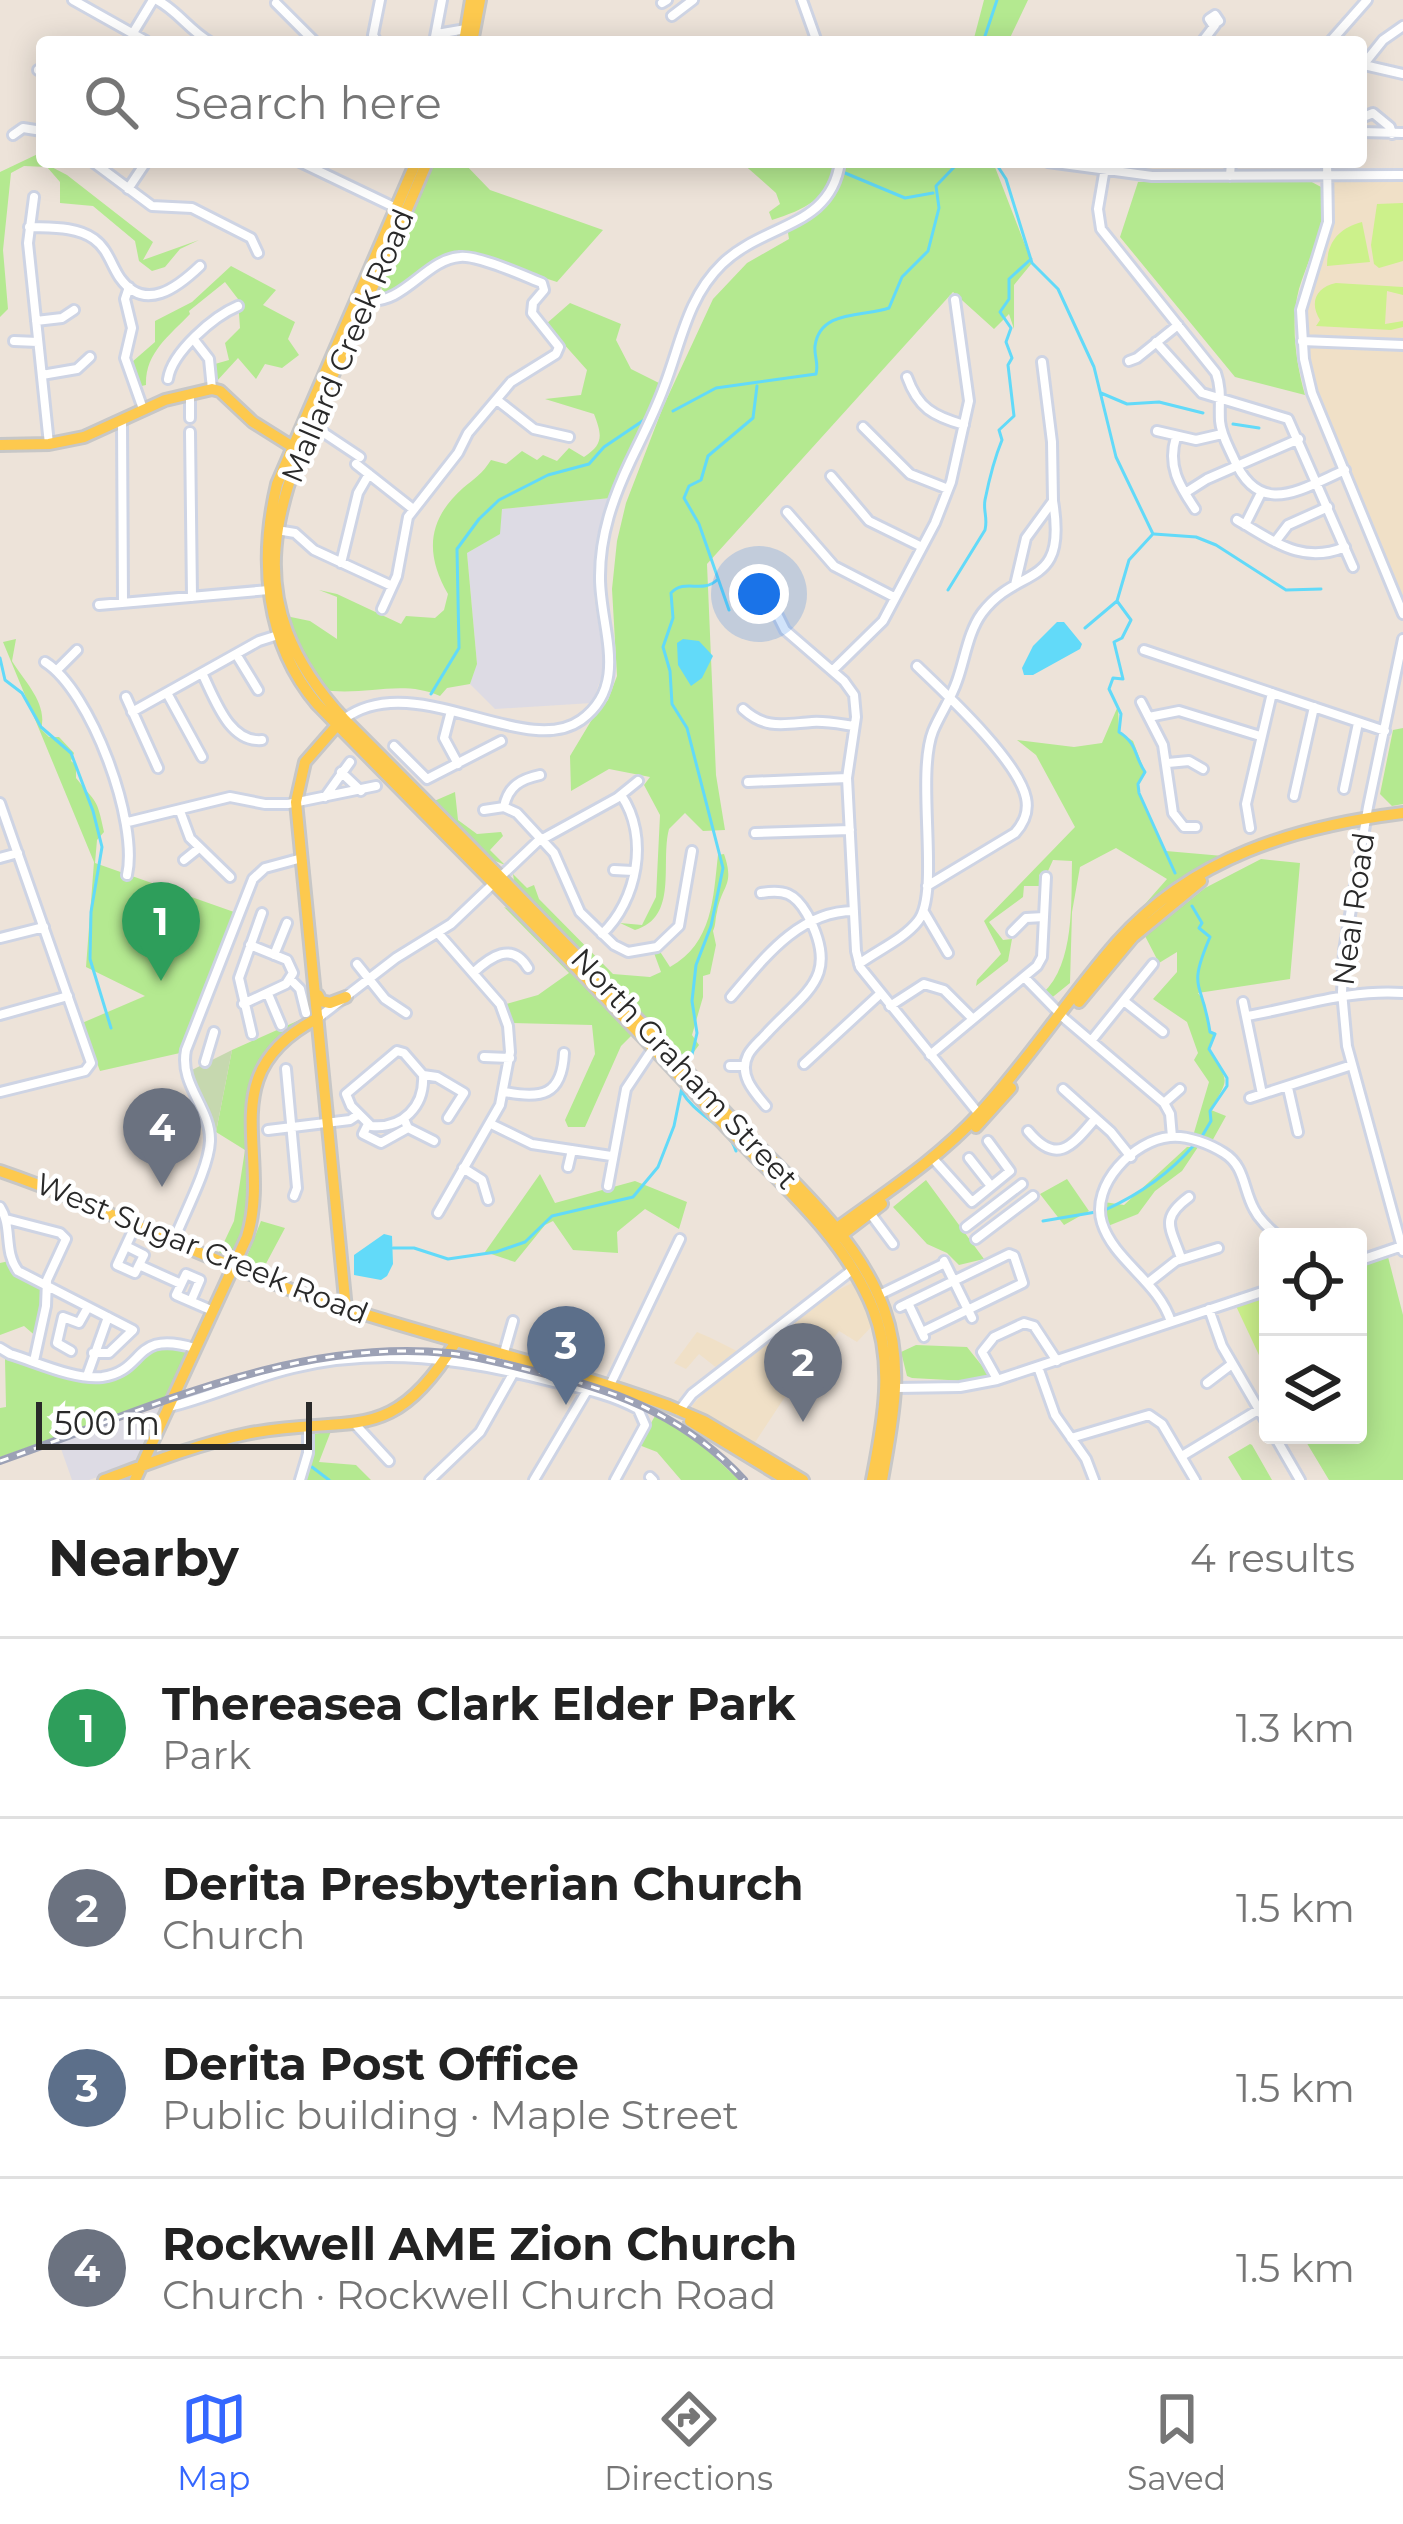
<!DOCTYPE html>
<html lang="en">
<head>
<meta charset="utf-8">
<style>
  body { margin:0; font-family:Montserrat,sans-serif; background:#f6f6f6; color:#222 }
  .controls { position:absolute; right:36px; bottom:36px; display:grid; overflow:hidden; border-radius:12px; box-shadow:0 6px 30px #0003 }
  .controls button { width:108px; height:108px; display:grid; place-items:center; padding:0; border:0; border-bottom:3px solid #e0e0e0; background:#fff; color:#222; font:60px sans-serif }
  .scale { position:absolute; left:36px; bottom:30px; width:276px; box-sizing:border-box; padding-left:12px; border:6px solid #292929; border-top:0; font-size:33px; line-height:42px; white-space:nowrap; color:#292929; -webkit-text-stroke:9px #fff; paint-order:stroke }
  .you { position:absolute; left:759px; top:594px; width:42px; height:42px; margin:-30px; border:9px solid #fff; border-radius:50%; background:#1a73e8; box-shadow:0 0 0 18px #1a73e833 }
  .badge { display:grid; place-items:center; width:78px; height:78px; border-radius:50%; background:#3467ff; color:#fff; font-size:39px; font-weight:700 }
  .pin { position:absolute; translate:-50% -99px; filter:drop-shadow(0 3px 6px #0008) }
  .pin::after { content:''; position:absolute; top:63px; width:42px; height:36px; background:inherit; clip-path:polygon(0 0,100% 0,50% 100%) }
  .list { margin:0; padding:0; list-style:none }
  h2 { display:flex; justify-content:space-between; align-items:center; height:156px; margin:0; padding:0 48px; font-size:51px }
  h2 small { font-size:39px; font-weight:400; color:#767676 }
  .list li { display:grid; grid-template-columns:78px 1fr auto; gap:36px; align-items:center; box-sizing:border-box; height:180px; padding:0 48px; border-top:3px solid #e0e0e0 }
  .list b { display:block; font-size:45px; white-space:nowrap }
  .list p { margin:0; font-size:39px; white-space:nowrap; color:#767676 }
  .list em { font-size:39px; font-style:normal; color:#767676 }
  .icon { flex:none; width:66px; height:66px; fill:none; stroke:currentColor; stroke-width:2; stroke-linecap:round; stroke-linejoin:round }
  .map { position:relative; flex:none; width:1403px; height:1480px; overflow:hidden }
  .search { position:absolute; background:#fff; box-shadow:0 6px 30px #0003; left:36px; right:36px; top:36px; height:132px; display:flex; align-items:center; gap:30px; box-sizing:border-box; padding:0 42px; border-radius:12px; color:#767676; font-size:45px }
  .sheet { height:876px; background:#fff }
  nav { display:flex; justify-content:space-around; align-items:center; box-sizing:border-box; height:168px; border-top:3px solid #e0e0e0; background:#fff; font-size:33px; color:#767676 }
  nav a { display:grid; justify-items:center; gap:6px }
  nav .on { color:#3467ff }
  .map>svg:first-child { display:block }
  .industrial { fill:#dddbe4 }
  .education { fill:#f0e0c7 }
  .green { fill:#b4e990 }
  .cemetery { fill:#c6d8af }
  .pitch { fill:#ccf18b }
  .water { fill:#62daf9 }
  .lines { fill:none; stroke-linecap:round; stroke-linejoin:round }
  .stream { stroke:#62daf9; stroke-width:3 }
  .minor-casing { stroke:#ced4e4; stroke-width:14 }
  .major-casing { stroke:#c7c7c7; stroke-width:16 }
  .minor { stroke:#fff; stroke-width:8 }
  .major { stroke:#fdc94e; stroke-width:10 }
  .rail-casing { stroke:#9ca1b5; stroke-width:8 }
  .rail { stroke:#fff; stroke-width:3; stroke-dasharray:9; stroke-linecap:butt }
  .labels { text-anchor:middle; stroke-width:9; stroke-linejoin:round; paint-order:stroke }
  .street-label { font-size:30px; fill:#292929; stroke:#fff }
</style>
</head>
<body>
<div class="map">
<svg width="1403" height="1480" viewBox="0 0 1403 1480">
  <rect width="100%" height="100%" fill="#ede3d9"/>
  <path class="industrial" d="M610,498L596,546L594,597L605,667L592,703L495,709L470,684L477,663L467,553L499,534L502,509Z
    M166,1405L136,1463L89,1480H72L59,1443Z"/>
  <path class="education" d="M1403,178V600L1313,388L1308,368L1304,307L1330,229L1334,180Z
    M852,1283L859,1287L874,1324L857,1342L839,1331L805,1376L800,1374L754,1444L694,1410L692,1405L702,1395L822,1298Z
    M697,1332L711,1338L739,1352L718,1369L699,1354L686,1369L674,1363Z"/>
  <path class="green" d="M984,0H1028L1008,42H973Z
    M42,152V162L67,175L153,242L143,260L199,240L180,249L165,267L152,271L139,261L135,241L93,206L60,203V182L47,167L24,166L11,173L3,250L8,309L0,317V172Z
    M433,162H463L490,190L603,230L557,282L459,250L392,293H384L379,284Z
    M741,162H834C829,200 805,209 772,220L769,212L780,204L776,193Z
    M843,162H993L1032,263L1014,285V329L1009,314L994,329L953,292L707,564L716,775L725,830L703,831L685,813L669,829C660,863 679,917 635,930L620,923L642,925L656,897L660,815L644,785L650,777L609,769L571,791L570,756L594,716L608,700L617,676L612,589L617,541L626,503L663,407L713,299L747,263L789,239L787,227C820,214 838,198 843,162Z
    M1310,181L1321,187C1330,222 1309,255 1299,289C1290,322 1296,363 1305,395L1235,377L1120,237L1138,182Z
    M231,266L276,290L263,305L295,322L288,339L299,355L282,368L265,364L256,379L238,358L216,382L215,364L229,360L225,343L240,328L238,299L225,282L189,311L190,314C169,336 145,353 146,385L137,387L132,362L155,342V321L192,302Z
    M570,303L621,324L616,340L631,369L661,384L610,498L502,509L500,534L467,553L477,664L470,684L447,688L440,696C401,678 360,698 320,689L286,616L310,621L337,639V597L319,590L337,594L401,624L406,616L435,618L444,610L448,594C425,554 427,520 463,488C475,478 482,474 491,460L506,464L522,451L537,460L543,455L557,461L569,448L584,457C604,444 602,435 594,414L545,399L581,395L587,370L546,324Z
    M16,639L12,661C25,682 48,704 41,729L49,737H59L74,753L71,761L76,765V778C97,804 97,798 104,832L97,840L95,863L234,912L180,1053L100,1071L82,1023L145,996L86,967L94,862L3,642Z
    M1118,706L1119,732L1133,741L1145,772L1138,784L1139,793L1166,851L1223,856L1131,920L1167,879L1116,848L1080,867L1072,912L1070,983L1049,1000L1043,993C1075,964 1071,901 1072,861L1053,860L1048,871L1039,875L1042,886H1024L1023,897L989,922L1003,940L1012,939L1008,961L976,986L977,980L1001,954L984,921L1075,827L1036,755L1017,740L1074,747L1102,743Z
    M1403,728V804L1392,806L1380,794L1393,730Z
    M455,792L458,820L477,834L501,832L503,836L490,850L505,865L488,858L432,802Z
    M724,854C735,886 722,884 717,912C715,919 716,925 713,931L716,945L710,974L703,976V997L692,1035L699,1045L687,1061L514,881L513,874L527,888L534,885L539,899L613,974L650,977L661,972L654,953L659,950L670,967C713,943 713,898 718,855Z
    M1261,859L1300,863L1290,979L1198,993L1205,1003L1210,1031L1215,1034L1209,1049C1229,1085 1230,1075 1211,1110L1226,1116L1211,1143L1193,1136L1209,1082L1194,1060L1198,1053L1187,1022L1153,999L1177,972V952L1159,963L1145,936L1205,888Z
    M504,907L513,910L632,1035L621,1046L585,1127H568L565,1120L595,1054L592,1025L512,1023L506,1004L538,995L569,973Z
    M313,1014L289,1037L251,1090L245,1123L250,1178L248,1220L232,1261L218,1255L234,1221L245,1150L216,1132L232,1050Z
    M1187,1147H1198L1182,1171L1155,1191L1138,1214L1108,1226L1104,1202L1124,1205Z
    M540,1174L555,1203L635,1181L687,1202L679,1229L645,1209L617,1232L618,1253L573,1250L553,1221L545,1225L515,1262L485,1252Z
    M1067,1179L1089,1211L1064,1225L1040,1194Z
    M926,1180L984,1259L959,1265L947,1253L927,1244L893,1207Z
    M261,1221L285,1228L261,1273L243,1266Z
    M1388,1257L1403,1315V1480H1329L1302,1435H1358V1266Z
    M9,1261L23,1278L44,1290L38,1338L24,1326L0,1335V1263Z
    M163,1345L188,1350L166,1399L0,1457V1408L6,1407L5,1359L100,1381Z
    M916,1345L967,1347L991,1377L966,1381L912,1378L907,1376L901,1352Z
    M656,1414L691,1435L739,1480H681L657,1452L639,1445Z
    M331,1431L319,1462L356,1465L371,1480H304L314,1434Z
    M1250,1444L1252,1445L1272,1480H1242L1228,1457Z"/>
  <path class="cemetery" d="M232,1050L216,1132L190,1071Z"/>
  <path class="pitch" d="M1403,203V261L1379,268L1374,264L1371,245L1377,204Z
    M1362,222L1370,262L1327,266C1327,242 1339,228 1362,222Z
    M1336,283L1403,287V295L1387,291L1385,324L1403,321V327L1391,330L1316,326L1320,320C1309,303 1316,287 1336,283Z
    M1268,1295V1369L1266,1370L1236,1306Z"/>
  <path class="water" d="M1057,622H1064L1082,644L1080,649L1033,675H1024L1022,668L1033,646Z
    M683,639L699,641L713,656L702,678L691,686L678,665L677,643Z
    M384,1234L392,1236L393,1264L387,1276L381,1280L354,1275V1255Z"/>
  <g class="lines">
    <path class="stream" d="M983,42L997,0
      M828,162L834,166
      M995,162L1006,179L1032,263L1058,289L1094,367L1116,457L1153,534
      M845,173L905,198L933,193
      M1101,393L1127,404L1159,402L1203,413
      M673,411L716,388L816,374C819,363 814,357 815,346C820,309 864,317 889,308L902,277L928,251L939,208L936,186L959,162
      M1233,424L1259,428
      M1154,534L1196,537L1216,545L1286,590L1321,589
      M948,590L985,530C988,518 983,511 985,500C989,480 995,457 1002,440L999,430L1014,416L1008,365L1012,358L1006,342L1011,328L1000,312L1009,299V279L1031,259
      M1117,601L1131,620L1122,638L1114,642L1123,679L1113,678L1109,689L1121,714L1119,732C1138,744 1134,756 1145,772L1138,784L1139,793L1175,873
      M729,610L699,524L684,498L689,486L701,480L708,456L753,418L757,386
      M1085,628L1117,601L1129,560L1152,535
      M0,658L5,680L22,693L41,727L71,753L93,811L102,847L91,912L90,959L111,1028
      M431,694L459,648L457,549L479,519L499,500L548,475L589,464L604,447L647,418
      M1192,906L1202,923L1199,928L1210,937C1187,991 1202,979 1210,1032L1215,1034L1209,1049L1227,1078V1086L1210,1111L1211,1121L1201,1138
      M691,1059L697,1033L692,1001L696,965L711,926L723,868L687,728L672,704L670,671L663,647L673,618L671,593C685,578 702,594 717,580
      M682,1092C695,1115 728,1126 736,1151
      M1105,1210C1138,1195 1170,1173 1194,1145
      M1043,1221L1096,1212
      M393,1248H414L448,1259L496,1252L525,1242L552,1216L633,1197L658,1167L674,1126L682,1087
      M312,1467L329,1480"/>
    <g class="minor-casing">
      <path id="minor" d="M73,0L146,41
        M157,0C178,11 189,30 210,42
        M802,0L817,42
        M276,3L315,42
        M662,3L667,0
        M1215,15L1219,21L1213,25L1209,19Z
        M672,16L693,0
        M133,33L153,0
        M437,34L466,29
        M377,42L373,35L380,0
        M434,42L442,0
        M1202,42L1215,25
        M1330,42L1367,0
        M1363,65L1383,40L1403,26
        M1364,65L1403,74
        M38,70H42
        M1361,118L1373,113L1390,127L1392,134
        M1361,132L1403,133
        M13,135L23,128L42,131
        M93,162L152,206L192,208L251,238L258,253
        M300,162L396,208
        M1048,162L1152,176L1403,175
        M1106,162L1098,209L1101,229L1216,373C1222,390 1219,404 1220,421C1221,434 1228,446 1233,457C1259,519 1299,490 1345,470
        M1327,162L1328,222L1301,310L1304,359L1312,393L1403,614
        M1230,176L1231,162
        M128,189L146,162
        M34,197L28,243L49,444
        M29,227C50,228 76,226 94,239C108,249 111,265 120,278C145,313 178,287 200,266
        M129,287L125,299L132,328L125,358L143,409
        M367,300C403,306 426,259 460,257C478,255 524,276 542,283L544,290L533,303L532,313L559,347L556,354L511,382L468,433L458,453L408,517L397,576L382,609
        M36,321L62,318L74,310
        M14,341L38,342
        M195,341L209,359L212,389
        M1302,341L1403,345
        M1156,342L1202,393L1288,419L1353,567
        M1129,361L1137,358L1178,325
        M1042,362L1052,442L1053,501
        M42,375L77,369L90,357
        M907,377C918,408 933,416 964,425
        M168,379C172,352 214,316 238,306
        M190,394V418
        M497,400L534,429L569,437
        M122,421L123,603
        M312,425L360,457
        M863,427L910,474L948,489
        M1157,431L1196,440L1222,434
        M190,432L192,597
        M1176,437C1167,466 1179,485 1195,509
        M356,464L413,509
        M831,476L869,521L922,547
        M1185,493L1207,479L1299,439
        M787,512L834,566L894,597
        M1237,520C1274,541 1302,565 1345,547
        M1245,525L1261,493
        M277,530L295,533L314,550L392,586
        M1275,542L1288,525L1328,507
        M341,563L358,493L369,474
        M756,572L785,630L844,681L854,695L856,717L847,778L856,951L860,967L979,1114
        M99,605L269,590
        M1403,639L1368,807L1344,951L1342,992L1347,1046L1403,1251
        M1144,650L1385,731
        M236,654L258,690
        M45,662C91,691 139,822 127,875
        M917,666C945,693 1018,760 1026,798C1029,812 1024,823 1015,833L927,886
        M57,670L77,650
        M833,670L883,621L935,523L951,482L969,401L955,300
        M202,673C215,699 229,743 262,740
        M167,693L202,757
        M126,697L158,768
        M1141,702L1163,745L1173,813L1184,827H1196
        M743,709C766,730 784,724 812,722C826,721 840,724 854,726
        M451,711L444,738L458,764
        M132,712L259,641L278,635
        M1149,717L1179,711L1260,736
        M344,719C414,667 525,760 581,720C631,684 599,626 600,576C600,535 613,498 630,462C642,437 655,412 664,387C681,343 687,298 722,264C764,223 831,228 840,162
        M394,746L427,779L501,741
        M1168,763L1189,761L1203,769
        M341,772L361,791
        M748,782L847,778
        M1344,789L1358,723
        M1294,796L1314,707
        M325,797L350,762
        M0,803L91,1063L85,1071L0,1092
        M504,807C508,786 521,779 540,775
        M484,810L504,807L517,813L554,853L580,912L614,945L628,952L657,947L679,926L692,851
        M180,811L190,838L230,877
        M128,822L230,797L265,804H288L376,786
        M1250,828L1246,804L1272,693
        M755,833L850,830
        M0,858L18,853
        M184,860L199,848
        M614,870L633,871
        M761,893C784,889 795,893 807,914C841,977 807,990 767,1033C761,1040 752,1047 748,1055C738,1075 754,1092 766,1106
        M924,912L948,953
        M1012,932L1026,918L1044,917
        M602,934C637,901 650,837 621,795
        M0,938L44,927
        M274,955L287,923
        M357,964L385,999L406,1013
        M859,964C878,950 904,939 918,921C941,892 915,777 933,731C940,714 951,699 957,681C965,659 968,632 982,613C1019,564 1068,591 1053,501L1026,538L1015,585
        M473,973C490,957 512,941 528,968
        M1025,978L1065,1019L1164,1103L1170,1114L1172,1137
        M290,979L300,989L306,1013
        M268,994L281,1025
        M731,997C764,958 799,911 854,911
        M1124,1001L1163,1032
        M1243,1002L1262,1094
        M243,1004L286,984L293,973L287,960L250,945
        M890,1006L924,984L944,990L973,1019
        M0,1015L68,996
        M1247,1016C1299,1007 1350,989 1403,993
        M318,1018L396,958L451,924L537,842L617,798L638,781
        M252,1034L239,978L262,913
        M1091,1041L1153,964
        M397,1051L404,1053L423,1075C425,1106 403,1129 371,1126L351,1106L346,1094Z
        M930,1055L1037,966L1042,957L1046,877
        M484,1057L510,1058
        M205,1062L214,1032
        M804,1064L880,994
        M730,1066H745
        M286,1069L297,1188L294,1196
        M423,1075L437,1077L464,1093L448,1118
        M1288,1088L1298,1132
        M1063,1089L1111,1132L1131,1157
        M505,1092C541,1099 562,1096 564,1053
        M1250,1098L1352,1065
        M1164,1103L1180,1089
        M368,1124L363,1134L381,1143L408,1128L404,1119
        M491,1124L532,1144L611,1156
        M408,1128L434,1141
        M268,1130L350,1120L359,1114
        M1028,1131C1057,1166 1072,1146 1095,1119
        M969,1158L991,1186
        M936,1162L972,1202L1010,1171L988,1141
        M568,1167L572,1150
        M463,1168L482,1180L488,1200
        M608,1186L626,1089L654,1047
        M0,1207C13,1227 3,1251 18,1271L133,1330L109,1353H93
        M438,1213L500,1105L510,1052L508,1026L500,1004L438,933
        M870,1213L893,1244
        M6,1219L60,1233L66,1239L47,1280L46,1306L34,1361
        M966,1227L1022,1184
        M976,1239L1033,1196
        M174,1240C184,1214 209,1168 210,1141C211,1108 179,1085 186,1050L253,879L265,868L302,858
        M126,1246L144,1255L135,1273L117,1265L136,1224
        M1181,1258C1171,1228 1159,1219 1189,1197
        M944,1261L972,1318
        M1358,1261L1402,1246
        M139,1265L181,1284
        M1148,1283L1176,1261L1218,1248
        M879,1295L945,1263
        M191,1301L200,1280L186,1274L176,1295L213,1311
        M908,1303L924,1337
        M900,1307L1009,1254L1014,1256L1023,1283L922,1332
        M1209,1309L1222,1346L1268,1425
        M1171,1322C1159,1282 1114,1261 1102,1223C1090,1185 1134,1140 1170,1137C1187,1135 1210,1144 1224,1153C1245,1166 1243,1189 1254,1209C1260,1221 1270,1229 1279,1237
        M0,1348L10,1354C37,1362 74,1380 102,1377C147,1371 131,1329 195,1348
        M71,1351L57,1343L63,1317L79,1323L88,1307
        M503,1356L513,1321
        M1038,1367L1055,1415L1086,1459L1094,1480
        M87,1376L108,1317
        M997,1379L982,1352L994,1337L1024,1323L1034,1326L1057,1361
        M1207,1383L1232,1364
        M610,1385L680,1239
        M897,1388L960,1387L997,1380L1268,1290
        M169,1407C211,1397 250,1378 293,1368C381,1347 463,1359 550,1381C580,1388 611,1394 638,1409L645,1425L615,1480
        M679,1411L692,1394L852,1270
        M354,1423L389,1461
        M1274,1435L1300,1480
        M1071,1438L1149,1415L1162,1424L1195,1480
        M1182,1456L1268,1404
        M650,1477L653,1480
        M300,1480L308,1453V1426
        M430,1480L480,1432L514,1372
        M534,1480L588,1389"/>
    </g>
    <g class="major-casing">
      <path id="major" d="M464,42L471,0
        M472,42L480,0
        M416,162L277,484C259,560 265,643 317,704C451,842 589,976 718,1118C772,1177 843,1233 873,1309C895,1365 883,1423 872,1480
        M427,162C399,230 368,297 338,364C278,497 230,596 344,719C475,850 605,983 731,1118C785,1175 857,1234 884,1309C905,1367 892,1422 882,1480
        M0,445L49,444L84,437L165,400L212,389L220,391L253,422L296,449
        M339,723L305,762L296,802L346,1309
        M318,995L321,1001L330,1003L346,997
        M1079,1002L1133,937L1201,881
        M976,1127L1011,1088
        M0,1171C105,1207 203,1259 308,1296C427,1337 551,1363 669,1406L704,1421L803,1480
        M829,1234C880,1196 936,1161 979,1114C1029,1060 1069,997 1117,942C1193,857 1294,827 1403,813
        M835,1240L882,1204
        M690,1421L787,1480
        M104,1480C150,1463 198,1444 246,1434C350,1413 390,1450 455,1343
        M135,1480L247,1237C273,1152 210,1074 318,1018"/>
    </g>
    <use href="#minor" class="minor"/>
    <use href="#major" class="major"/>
    <g class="rail-casing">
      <path id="rail" d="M0,1461C144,1411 292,1338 448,1353C481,1356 514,1367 546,1374C623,1392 690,1421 744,1480"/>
    </g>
    <use href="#rail" class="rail"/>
  </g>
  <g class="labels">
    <g class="street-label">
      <text transform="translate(348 346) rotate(-67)" y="10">Mallard Creek Road</text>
      <text transform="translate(1354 909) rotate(-82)" y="10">Neal Road</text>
      <text transform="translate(684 1069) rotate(47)" y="10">North Graham Street</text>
      <text transform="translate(202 1249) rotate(22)" y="10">West Sugar Creek Road</text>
    </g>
  </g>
</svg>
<div class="controls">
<button><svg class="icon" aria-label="locate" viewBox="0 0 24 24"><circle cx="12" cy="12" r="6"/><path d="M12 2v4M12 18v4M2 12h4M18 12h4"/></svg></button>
<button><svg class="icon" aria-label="layers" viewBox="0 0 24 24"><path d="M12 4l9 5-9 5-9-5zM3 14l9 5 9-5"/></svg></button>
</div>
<div class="scale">500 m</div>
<div class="you"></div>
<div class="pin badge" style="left:161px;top:981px;background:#2e9e5b">1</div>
<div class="pin badge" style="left:803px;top:1422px;background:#6b7280">2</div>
<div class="pin badge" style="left:566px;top:1405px;background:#5c6f8a">3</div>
<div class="pin badge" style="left:162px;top:1187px;background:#6b7280">4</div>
<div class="search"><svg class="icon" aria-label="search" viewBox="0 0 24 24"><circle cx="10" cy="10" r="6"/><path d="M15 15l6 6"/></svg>Search here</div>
</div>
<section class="sheet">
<h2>Nearby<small>4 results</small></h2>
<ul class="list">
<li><span class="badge" style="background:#2e9e5b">1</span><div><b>Thereasea Clark Elder Park</b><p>Park</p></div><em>1.3 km</em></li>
<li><span class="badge" style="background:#6b7280">2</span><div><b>Derita Presbyterian Church</b><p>Church</p></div><em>1.5 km</em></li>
<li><span class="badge" style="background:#5c6f8a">3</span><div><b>Derita Post Office</b><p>Public building · Maple Street</p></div><em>1.5 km</em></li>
<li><span class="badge" style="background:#6b7280">4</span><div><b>Rockwell AME Zion Church</b><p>Church · Rockwell Church Road</p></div><em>1.5 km</em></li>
</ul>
</section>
<nav>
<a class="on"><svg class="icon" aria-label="map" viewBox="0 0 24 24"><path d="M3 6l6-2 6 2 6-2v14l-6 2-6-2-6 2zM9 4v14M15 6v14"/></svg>Map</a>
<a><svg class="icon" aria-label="directions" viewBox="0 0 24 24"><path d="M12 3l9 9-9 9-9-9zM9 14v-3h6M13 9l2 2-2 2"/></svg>Directions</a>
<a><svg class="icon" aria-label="saved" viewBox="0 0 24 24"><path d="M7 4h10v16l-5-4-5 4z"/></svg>Saved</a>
</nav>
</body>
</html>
